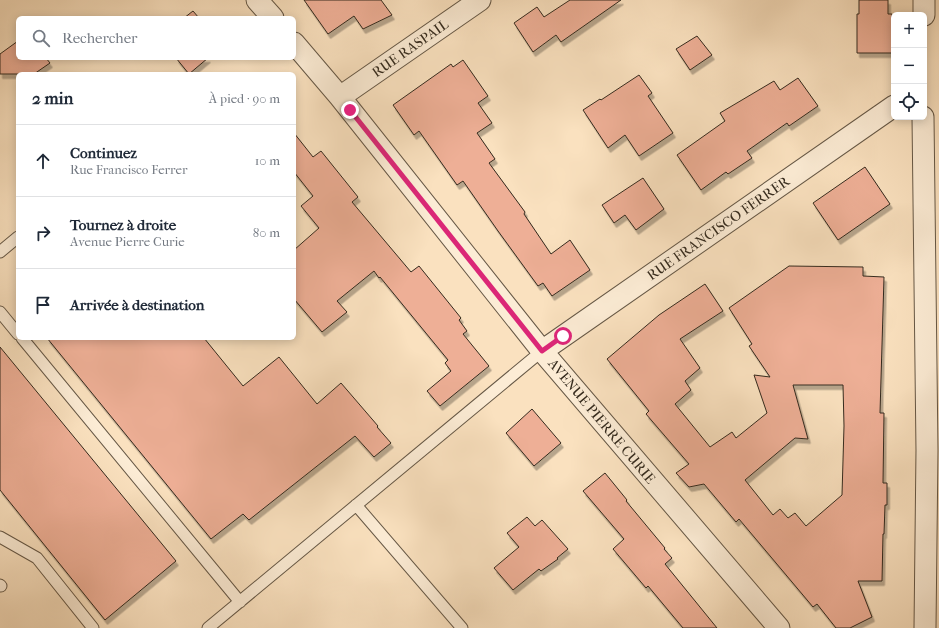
<!DOCTYPE html>
<html lang="fr">
<head>
<meta charset="utf-8">
<style>
  body { margin:0; font-family:"IM FELL French Canon",serif; background:#f6f6f7; color:#1f2937 }
  .controls { position:absolute; right:12px; top:12px; display:grid; overflow:hidden; border-radius:6px; box-shadow:0 2px 10px #0003 }
  .controls button { width:36px; height:36px; display:grid; place-items:center; padding:0; border:0; border-bottom:1px solid #e0e1e3; background:#fff; color:#1f2937; font:20px sans-serif }
  .stop { position:absolute; width:12px; height:12px; margin:-9px; border:3px solid #db2777; border-radius:50%; background:#fff }
  .stop.end { background:#db2777; border-color:#fff; box-shadow:0 1px 4px #0008 }
  .list { margin:0; padding:0; list-style:none }
  h2 { display:flex; justify-content:space-between; align-items:center; height:52px; margin:0; padding:0 16px; font-size:17px }
  h2 small { font-size:13px; font-weight:400; color:#747a83 }
  .list li { display:grid; grid-template-columns:26px 1fr auto; gap:12px; align-items:center; box-sizing:border-box; height:72px; padding:0 16px; border-top:1px solid #e0e1e3 }
  .list b { display:block; font-size:15px; white-space:nowrap }
  .list p { margin:0; font-size:13px; white-space:nowrap; color:#747a83 }
  .list em { font-size:13px; font-style:normal; color:#747a83 }
  .icon { flex:none; width:22px; height:22px; fill:none; stroke:currentColor; stroke-width:2; stroke-linecap:round; stroke-linejoin:round }
  .map { position:relative; flex:none; width:939px; height:628px; overflow:hidden }
  .search { position:absolute; background:#fff; box-shadow:0 2px 10px #0003; left:16px; top:16px; width:280px; height:44px; display:flex; align-items:center; gap:10px; box-sizing:border-box; padding:0 14px; border-radius:6px; color:#747a83; font-size:15px }
  .panel { position:absolute; background:#fff; box-shadow:0 2px 10px #0003; left:16px; top:72px; width:280px; height:268px; border-radius:6px }
  .map>svg:first-child { display:block }
  .building { fill:#eeaf96; stroke:#352b1e; fill-rule:evenodd; filter:url(#shadow) }
  .lines { fill:none; stroke-linecap:round; stroke-linejoin:round }
  .lane-casing { stroke:#665846; stroke-width:13 }
  .street-casing { stroke:#665846; stroke-width:23 }
  .lane { stroke:#fcecd5; stroke-width:11 }
  .street { stroke:#fcecd5; stroke-width:21 }
  .route { stroke:#db2777; stroke-width:5 }
  .labels { text-anchor:middle; stroke-width:3; stroke-linejoin:round; paint-order:stroke }
  .street-label { font-size:14px; fill:#352b1e; stroke:#fcecd5 }
</style>
</head>
<body>
<div class="map">
<svg width="939" height="628" viewBox="0 0 939 628">
  <defs>
    <filter id="shadow"><feDropShadow dx="2.5" dy="4.5" stdDeviation="0" flood-color="#0004"/></filter>
  </defs>
  <rect width="100%" height="100%" fill="#fae1bf"/>
  <filter id="stains"><feTurbulence type="fractalNoise" baseFrequency=".005" numOctaves="4"/><feColorMatrix values="0 0 0 0 .2 0 0 0 0 .09 0 0 0 0 .02 0 0 0 .5 -.17"/></filter>
  <radialGradient id="worn" r=".72"><stop offset=".6" stop-color="#630" stop-opacity="0"/><stop offset="1" stop-color="#630" stop-opacity=".3"/></radialGradient>
  <path class="building" d="M304,0H381L392,15L363,29L354,16L328,34Z
    M570,0H621L561,42L556,35L533,52L514,23L537,7L544,17Z
    M859,0H888V14H892V53H857V14H859Z
    M193,11L199,18H184Z
    M697,36L712,55L690,70L676,49Z
    M18,41V58H46L50,63L34,74H0V54Z
    M176,58H208L189,74Z
    M463,60L488,96L478,103L492,123L477,133L495,159L489,163L525,212L524,214L551,254L570,240L590,270L552,296L543,283L538,286L498,231L463,181L457,185L419,131L414,135L393,105L451,64L453,67Z
    M639,75L652,93L648,96L673,133L639,156L625,135L608,148L583,110L600,99L601,100Z
    M798,78L818,106L789,126L787,123L747,151L752,158L728,174L726,172L701,190L677,155L725,121L720,113L774,81L780,90Z
    M294,133L313,157L321,151L358,197L352,202L411,272L419,266L461,318L459,320L467,331L463,334L489,366L440,406L427,391L451,371L445,363L448,360L380,277L379,278L374,271L337,301L347,312L322,332L294,299V250L319,228L301,206L313,196L294,172Z
    M865,167L890,204L838,240L813,203Z
    M643,178L664,209L636,230L625,215L614,223L602,205Z
    M789,266L863,267V276L884,277L880,413H884L883,483H887V505H885L884,534H883L882,581H858L872,617L850,628H836L817,604L813,607L739,519L736,522L704,484L689,487L676,473L689,464L646,414L649,411L607,359L659,315L705,284L723,311L680,339L700,368L685,381L691,390L675,404L710,447L732,432L736,438L767,413L754,375L770,377L749,346L752,344L729,308ZM793,385H843L844,426L842,495L806,526L795,513L788,518L780,509L773,515L745,480L795,438L808,439Z
    M47,338H204L243,386L279,357L317,404L341,383L378,426L377,427L391,443L374,457L355,436L249,520L243,514L211,539Z
    M0,347L176,561L105,620L0,490Z
    M532,409L561,443L534,466L506,433Z
    M605,473L627,500L626,501L665,548L664,549L672,558L665,564L717,628H683L648,586L646,588L613,549L624,539L583,491Z
    M527,517L535,526L542,520L568,549L557,558L558,559L541,571L539,569L513,590L494,568L519,547L507,533Z"/>
  <g class="lines">
    <g class="lane-casing">
      <path id="lane" d="M0,252L18,237
        M0,312L18,334
        M22,338L240,602
        M356,505L462,628
        M0,537L37,558L93,628
        M0,585L1,586
        M208,628L542,351"/>
    </g>
    <g class="street-casing">
      <path id="street" d="M257,0L273,18
        M924,15V0
        M294,43L340,97L542,351L779,628
        M340,97L480,0
        M923,117L927,450L925,628
        M542,351L894,106"/>
    </g>
    <use href="#lane" class="lane"/>
    <use href="#street" class="street"/>
  </g>
  <g class="lines">
    <path class="route" d="M350,110L542,351L563,336"/>
  </g>
  <g class="labels">
    <g class="street-label">
      <text transform="translate(410 48) rotate(-35)" y="5">RUE RASPAIL</text>
      <text transform="translate(718 228) rotate(-35)" y="5">RUE FRANCISCO FERRER</text>
      <text transform="translate(602 421) rotate(50)" y="5">AVENUE PIERRE CURIE</text>
    </g>
  </g>
  <rect width="100%" height="100%" filter="url(#stains)"/>
  <rect width="100%" height="100%" fill="url(#worn)"/>
</svg>
<div class="controls">
<button>+</button>
<button>−</button>
<button><svg class="icon" aria-label="locate" viewBox="0 0 24 24"><circle cx="12" cy="12" r="6"/><path d="M12 2v4M12 18v4M2 12h4M18 12h4"/></svg></button>
</div>
<div class="stop" style="left:563px;top:336px"></div>
<div class="stop end" style="left:350px;top:110px"></div>
<div class="search"><svg class="icon" aria-label="search" viewBox="0 0 24 24"><circle cx="10" cy="10" r="6"/><path d="M15 15l6 6"/></svg>Rechercher</div>
<section class="panel">
<h2>2 min<small>À pied · 90 m</small></h2>
<ul class="list">
<li><svg class="icon" aria-label="ahead" viewBox="0 0 24 24"><path d="M12 20V5M6 11l6-6 6 6"/></svg><div><b>Continuez</b><p>Rue Francisco Ferrer</p></div><em>10 m</em></li>
<li><svg class="icon" aria-label="right" viewBox="0 0 24 24"><path d="M7 20v-9h11M14 6l5 5-5 5"/></svg><div><b>Tournez à droite</b><p>Avenue Pierre Curie</p></div><em>80 m</em></li>
<li><svg class="icon" aria-label="arrive" viewBox="0 0 24 24"><path d="M6 21V4h12l-3 4 3 4H6"/></svg><div><b>Arrivée à destination</b></div></li>
</ul>
</section>
</div>
</body>
</html>
